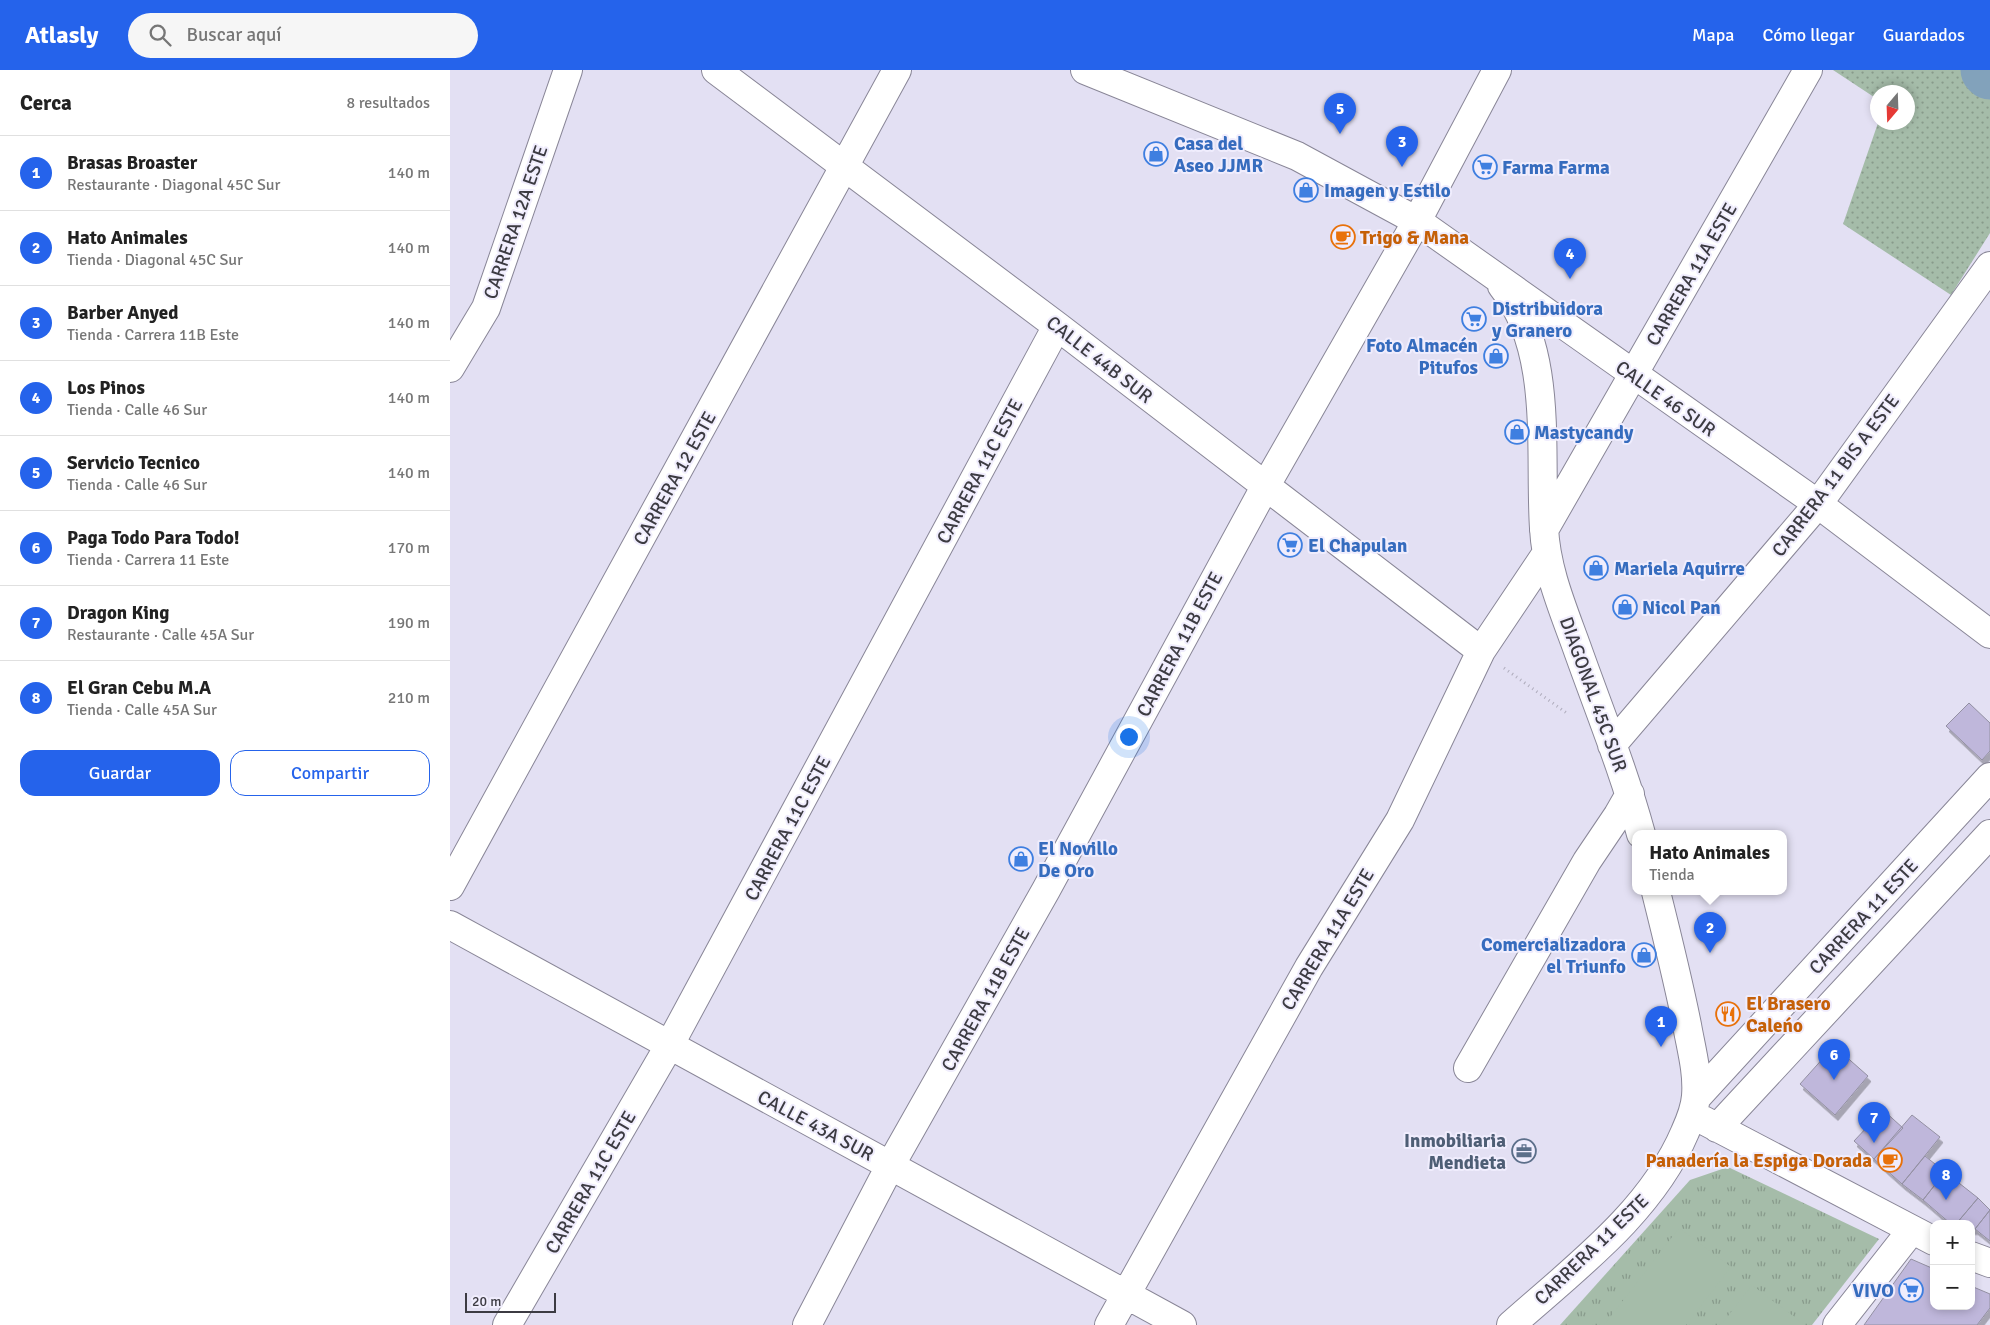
<!DOCTYPE html>
<html lang="es">
<head>
<meta charset="utf-8">
<style>
  body { margin:0; font-family:Signika,sans-serif; background:#f6f6f6; color:#222 }
  .controls { position:absolute; right:15px; bottom:15px; display:grid; overflow:hidden; border-radius:10px; box-shadow:0 2px 8px #0003 }
  .controls button { width:45px; height:45px; display:grid; place-items:center; padding:0; border:0; border-bottom:1px solid #e0e0e0; background:#fff; color:#222; font:25px sans-serif }
  .compass { position:absolute; left:1420px; top:15px; width:45px; height:45px; border-radius:50%; background:#fff; box-shadow:0 2px 8px #0003; rotate:199deg }
  .scale { position:absolute; left:15px; bottom:12px; width:91px; box-sizing:border-box; padding-left:5px; border:2px solid #3c3b42; border-top:0; font-size:14px; line-height:18px; white-space:nowrap; color:#3c3b42; -webkit-text-stroke:4px #f0edfd; paint-order:stroke }
  .you { position:absolute; left:678px; top:666px; width:18px; height:18px; margin:-12px; border:4px solid #fff; border-radius:50%; background:#1a73e8; box-shadow:0 0 0 8px #1a73e833 }
  .badge { display:grid; place-items:center; width:32px; height:32px; border-radius:50%; background:#2563eb; color:#fff; font-size:16px; font-weight:700 }
  .pin { position:absolute; translate:-50% -41px; filter:drop-shadow(0 1px 2px #0008) }
  .pin::after { content:''; position:absolute; top:26px; width:18px; height:15px; background:inherit; clip-path:polygon(0 0,100% 0,50% 100%) }
  .popup { position:absolute; left:1182px; top:760px; width:155px; height:65px; box-sizing:border-box; display:grid; place-content:center; border-radius:10px; background:#fff; filter:drop-shadow(0 1px 4px #0005); font-size:16px; white-space:nowrap; color:#767676 }
  .popup b { font-size:19px; color:#222 }
  .popup::after { content:''; position:absolute; left:50%; top:100%; margin-left:-10px; border:10px solid transparent; border-top-color:#fff }
  .list { margin:0; padding:0; list-style:none }
  h2 { display:flex; justify-content:space-between; align-items:center; height:65px; margin:0; padding:0 20px; font-size:21px }
  h2 small { font-size:16px; font-weight:400; color:#767676 }
  .list li { display:grid; grid-template-columns:32px 1fr auto; gap:15px; align-items:center; box-sizing:border-box; height:75px; padding:0 20px; border-top:1px solid #e0e0e0 }
  .list b { display:block; font-size:19px; white-space:nowrap }
  .list p { margin:0; font-size:16px; white-space:nowrap; color:#767676 }
  .list em { font-size:16px; font-style:normal; color:#767676 }
  .actions { display:flex; gap:10px; padding:15px 20px }
  .actions a { flex:1; padding:11px 0; border:1px solid #2563eb; border-radius:15px; text-align:center; font-size:18px; color:#2563eb }
  .actions .main { background:#2563eb; color:#fff }
  .icon { flex:none; width:28px; height:28px; fill:none; stroke:currentColor; stroke-width:2; stroke-linecap:round; stroke-linejoin:round }
  .map { position:relative; flex:none; width:1540px; height:1255px; overflow:hidden }
  header { display:flex; align-items:center; gap:30px; box-sizing:border-box; height:70px; padding:0 25px; background:#2563eb; color:#fff }
  header strong { font-size:24px }
  nav { display:flex; gap:28px; margin-inline-start:auto; font-size:18px }
  .search { width:350px; height:45px; background:#f6f6f6; display:flex; align-items:center; gap:12px; box-sizing:border-box; padding:0 18px; border-radius:28px; color:#767676; font-size:19px }
  main { display:flex }
  aside { flex:1; background:#fff }
  .map>svg:first-child { display:block }
  .grass { fill:url(#grass-dots) }
  .park { fill:url(#park-tufts) }
  .garden { fill:#a5bca9 }
  .lines { fill:none; stroke-linecap:round; stroke-linejoin:round }
  .river { stroke:#82a2bb; stroke-width:55 }
  .building { fill:#bfb7db; stroke:#9390a2; filter:url(#shadow) }
  .minor-casing { stroke:#898697; stroke-width:30 }
  .path { stroke:#afacbc; stroke-width:3; stroke-dasharray:1 4; stroke-linecap:butt }
  .minor { stroke:#fff; stroke-width:28 }
  .labels { text-anchor:middle; stroke-width:4; stroke-linejoin:round; paint-order:stroke }
  .shop-label { font-size:19px; font-weight:bold; fill:#366cbe; stroke:#f0edfd; text-anchor:start }
  .street-label { font-size:19px; fill:#3c3b42; stroke:#f0edfd }
  .food-label { font-size:19px; font-weight:bold; fill:#c56008; stroke:#f0edfd; text-anchor:start }
  .service-label { font-size:19px; font-weight:bold; fill:#4e5e75; stroke:#f0edfd; text-anchor:end }
</style>
</head>
<body>
<header>
<strong>Atlasly</strong>
<div class="search"><svg class="icon" aria-label="search" viewBox="0 0 24 24"><circle cx="10" cy="10" r="6"/><path d="M15 15l6 6"/></svg>Buscar aquí</div>
<nav><a>Mapa</a><a>Cómo llegar</a><a>Guardados</a></nav>
</header>
<main>
<aside>
<h2>Cerca<small>8 resultados</small></h2>
<ul class="list">
<li><span class="badge">1</span><div><b>Brasas Broaster</b><p>Restaurante · Diagonal 45C Sur</p></div><em>140 m</em></li>
<li><span class="badge">2</span><div><b>Hato Animales</b><p>Tienda · Diagonal 45C Sur</p></div><em>140 m</em></li>
<li><span class="badge">3</span><div><b>Barber Anyed</b><p>Tienda · Carrera 11B Este</p></div><em>140 m</em></li>
<li><span class="badge">4</span><div><b>Los Pinos</b><p>Tienda · Calle 46 Sur</p></div><em>140 m</em></li>
<li><span class="badge">5</span><div><b>Servicio Tecnico</b><p>Tienda · Calle 46 Sur</p></div><em>140 m</em></li>
<li><span class="badge">6</span><div><b>Paga Todo Para Todo!</b><p>Tienda · Carrera 11 Este</p></div><em>170 m</em></li>
<li><span class="badge">7</span><div><b>Dragon King</b><p>Restaurante · Calle 45A Sur</p></div><em>190 m</em></li>
<li><span class="badge">8</span><div><b>El Gran Cebu M.A</b><p>Tienda · Calle 45A Sur</p></div><em>210 m</em></li>
</ul>
<div class="actions"><a class="main">Guardar</a><a>Compartir</a></div>
</aside>
<div class="map">
<svg width="1540" height="1255" viewBox="0 0 1540 1255">
  <defs>
    <pattern id="grass-dots" width="8" height="8" patternUnits="userSpaceOnUse" patternTransform="scale(1.25)"><rect width="8" height="8" fill="#a5bca9"/><path d="M2 2h.1M6 6h.1" fill="none" stroke="#889a8b" stroke-width="1.8" stroke-linecap="round"/></pattern>
    <pattern id="park-tufts" width="24" height="20" patternUnits="userSpaceOnUse" patternTransform="scale(1.25)"><rect width="24" height="20" fill="#a5bca9"/><path d="M3 7l-1-3M5 7V3M7 7l1-3M15 17l-1-3M17 17v-4M19 17l1-3" fill="none" stroke="#889a8b"/></pattern>
    <filter id="shadow"><feDropShadow dx="3" dy="5.5" stdDeviation="0" flood-color="#0004"/></filter>
  </defs>
  <rect width="100%" height="100%" fill="#e3e0f3"/>
  <path class="grass" d="M1383,0H1540V163L1501,225L1393,154L1428,53L1458,52V22H1428L1427,29Z"/>
  <path class="park" d="M1278,1097L1429,1169L1362,1255H1110L1240,1110Z"/>
  <path class="garden" d="M1229,1158L1281,1197L1236,1255H1154Z
    M1302,1215L1355,1255H1271Z"/>
  <g class="lines">
    <path class="river" d="M1538,0L1540,2"/>
  </g>
  <path class="building" d="M1519,633L1540,653V681L1532,690L1496,656Z
    M1384,976L1418,1006L1385,1045L1350,1014Z
    M1433,1040L1453,1058L1424,1089L1404,1071Z
    M1462,1045L1490,1067L1452,1114L1424,1089Z
    M1475,1086L1495,1102L1473,1130L1452,1114Z
    M1495,1102L1528,1128L1506,1154H1501L1473,1130Z
    M1528,1128L1540,1140L1525,1159H1521V1154H1506Z
    M1540,1140V1171L1525,1159Z
    M1461,1189L1484,1199V1236H1521V1216L1540,1224V1238L1527,1255H1414Z"/>
  <g class="lines">
    <g class="minor-casing">
      <path id="minor" d="M266,0L607,256L1031,581
        M635,0L847,86L967,151L1368,434L1540,564
        M1052,216C1104,280 1089,382 1094,458C1096,500 1113,539 1127,578C1149,640 1174,701 1191,764
        M0,298L36,238L118,0
        M1094,460L1358,0
        M1162,675L1368,434L1540,196
        M0,816L447,0
        M0,855L732,1255
        M1018,998L1137,791L1168,745L1180,724
        M1246,1028L1540,707
        M1253,1050L1484,1171
        M1267,1058L1540,764
        M1521,1186L1540,1193
        M57,1255L219,976L607,256
        M357,1255L440,1096L596,820L815,417L967,151L1047,0
        M659,1255L859,897L950,750L1031,581L1096,484
        M1061,1255C1125,1198 1201,1142 1235,1062C1240,1051 1245,1039 1246,1026C1248,1002 1241,978 1237,955C1228,910 1217,866 1206,822
        M1387,1255L1461,1161"/>
    </g>
    <path class="path" d="M1054,598L1118,644"/>
    <use href="#minor" class="minor"/>
  </g>
  <defs>
    <g id="shop-ring" transform="scale(1.25)"><circle r="9.5" fill="#f0edfd" stroke="#3f7fe0" stroke-width="1.5"/><path d="M-5-2.5h2.3a2.7 3.5 0 0 1 5.4 0H5L5.5 6h-11ZM-1.5-2.5h3a1.5 2.3 0 0 0-3 0Z" fill="#3f7fe0"/></g>
    <g id="supermarket-ring" transform="scale(1.25)"><circle r="9.5" fill="#f0edfd" stroke="#3f7fe0" stroke-width="1.5"/><path d="M-6-5.5h2.5l.6 2H6L4.5 2H-2.5L-4.4-4H-6ZM-1.5 3.2a1.3 1.3 0 1 0 .1 0ZM3 3.2a1.3 1.3 0 1 0 .1 0Z" fill="#3f7fe0"/></g>
    <g id="cafe-ring" transform="scale(1.25)"><circle r="9.5" fill="#f0edfd" stroke="#e8710a" stroke-width="1.5"/><path d="M-5.5-4.5H6V0H3Q3 3.5 0 3.5H-2.5Q-5.5 3.5-5.5 0ZM3-3.2v2h1.7v-2ZM-6 4.5H4V6H-6Z" fill="#e8710a"/></g>
    <g id="restaurant-ring" transform="scale(1.25)"><circle r="9.5" fill="#f0edfd" stroke="#e8710a" stroke-width="1.5"/><path d="M-5-6h1v4h1v-4h1v4h1v-4h1v5L-1.5 .5V6h-2V.5L-5-1ZM5-6V6H3V1.5H1.5Q1.5-4 5-6Z" fill="#e8710a"/></g>
    <g id="office-ring" transform="scale(1.25)"><circle r="9.5" fill="#f0edfd" stroke="#5c6f8a" stroke-width="1.5"/><path d="M-6-3h4V-5.5h4V-3h4V5H-6ZM-1-4.5V-3h2v-1.5ZM-6 0V1H6V0Z" fill="#5c6f8a"/></g>
  </defs>
  <g fill-rule="evenodd">
    <use href="#shop-ring" x="706" y="84"/>
    <use href="#supermarket-ring" x="1035" y="97"/>
    <use href="#shop-ring" x="856" y="120"/>
    <use href="#cafe-ring" x="893" y="167"/>
    <use href="#supermarket-ring" x="1024" y="249"/>
    <use href="#shop-ring" x="1046" y="286"/>
    <use href="#shop-ring" x="1067" y="362"/>
    <use href="#supermarket-ring" x="840" y="475"/>
    <use href="#shop-ring" x="1146" y="498"/>
    <use href="#shop-ring" x="1175" y="537"/>
    <use href="#shop-ring" x="571" y="789"/>
    <use href="#shop-ring" x="1194" y="885"/>
    <use href="#restaurant-ring" x="1278" y="944"/>
    <use href="#office-ring" x="1074" y="1081"/>
    <use href="#cafe-ring" x="1440" y="1090"/>
    <use href="#supermarket-ring" x="1461" y="1220"/>
  </g>
  <g class="labels">
    <g class="shop-label">
      <text x="724" y="80">Casa del<tspan x="724" dy="22">Aseo JJMR</tspan></text>
      <text x="1052" y="104">Farma Farma</text>
      <text x="874" y="127">Imagen y Estilo</text>
      <text x="1042" y="245">Distribuidora<tspan x="1042" dy="22">y Granero</tspan></text>
      <text x="1028" y="282" text-anchor="end">Foto Almacén<tspan x="1028" dy="22">Pitufos</tspan></text>
      <text x="1084" y="369">Mastycandy</text>
      <text x="858" y="482">El Chapulan</text>
      <text x="1164" y="505">Mariela Aquirre</text>
      <text x="1192" y="544">Nicol Pan</text>
      <text x="588" y="785">El Novillo<tspan x="588" dy="22">De Oro</tspan></text>
      <text x="1176" y="881" text-anchor="end">Comercializadora<tspan x="1176" dy="22">el Triunfo</tspan></text>
      <text x="1444" y="1227" text-anchor="end">VIVO</text>
    </g>
    <g class="street-label">
      <text transform="translate(65 152) rotate(-71)" y="7">CARRERA 12A ESTE</text>
      <text transform="translate(1241 204) rotate(-60)" y="7">CARRERA 11A ESTE</text>
      <text transform="translate(650 289) rotate(38)" y="7">CALLE 44B SUR</text>
      <text transform="translate(1216 328) rotate(35)" y="7">CALLE 46 SUR</text>
      <text transform="translate(529 401) rotate(-62)" y="7">CARRERA 11C ESTE</text>
      <text transform="translate(1385 405) rotate(-53)" y="7">CARRERA 11 BIS A ESTE</text>
      <text transform="translate(224 408) rotate(-61)" y="7">CARRERA 12 ESTE</text>
      <text transform="translate(729 574) rotate(-62)" y="7">CARRERA 11B ESTE</text>
      <text transform="translate(1144 624) rotate(70)" y="7">DIAGONAL 45C SUR</text>
      <text transform="translate(337 758) rotate(-62)" y="7">CARRERA 11C ESTE</text>
      <text transform="translate(1413 846) rotate(-47)" y="7">CARRERA 11 ESTE</text>
      <text transform="translate(877 869) rotate(-59)" y="7">CARRERA 11A ESTE</text>
      <text transform="translate(535 929) rotate(-61)" y="7">CARRERA 11B ESTE</text>
      <text transform="translate(366 1055) rotate(28)" y="7">CALLE 43A SUR</text>
      <text transform="translate(140 1112) rotate(-60)" y="7">CARRERA 11C ESTE</text>
      <text transform="translate(1141 1179) rotate(-44)" y="7">CARRERA 11 ESTE</text>
    </g>
    <g class="food-label">
      <text x="910" y="174">Trigo &amp; Mana</text>
      <text x="1296" y="940">El Brasero<tspan x="1296" dy="22">Caleńo</tspan></text>
      <text x="1422" y="1097" text-anchor="end">Panadería la Espiga Dorada</text>
    </g>
    <g class="service-label">
      <text x="1056" y="1077">Inmobiliaria<tspan x="1056" dy="22">Mendieta</tspan></text>
    </g>
  </g>
</svg>
<div class="controls">
<button>+</button>
<button>−</button>
</div>
<svg class="compass" viewBox="-18 -18 36 36"><path d="M0-13l5 13h-10z" fill="#e53935"/><path d="M0 13l5-13h-10z" fill="#767676"/></svg>
<div class="scale">20 m</div>
<div class="you"></div>
<div class="pin badge" style="left:1211px;top:977px">1</div>
<div class="pin badge" style="left:1260px;top:883px">2</div>
<div class="popup"><b>Hato Animales</b>Tienda</div>
<div class="pin badge" style="left:952px;top:97px">3</div>
<div class="pin badge" style="left:1120px;top:209px">4</div>
<div class="pin badge" style="left:890px;top:64px">5</div>
<div class="pin badge" style="left:1384px;top:1010px">6</div>
<div class="pin badge" style="left:1424px;top:1073px">7</div>
<div class="pin badge" style="left:1496px;top:1130px">8</div>
</div>
</main>
</body>
</html>
